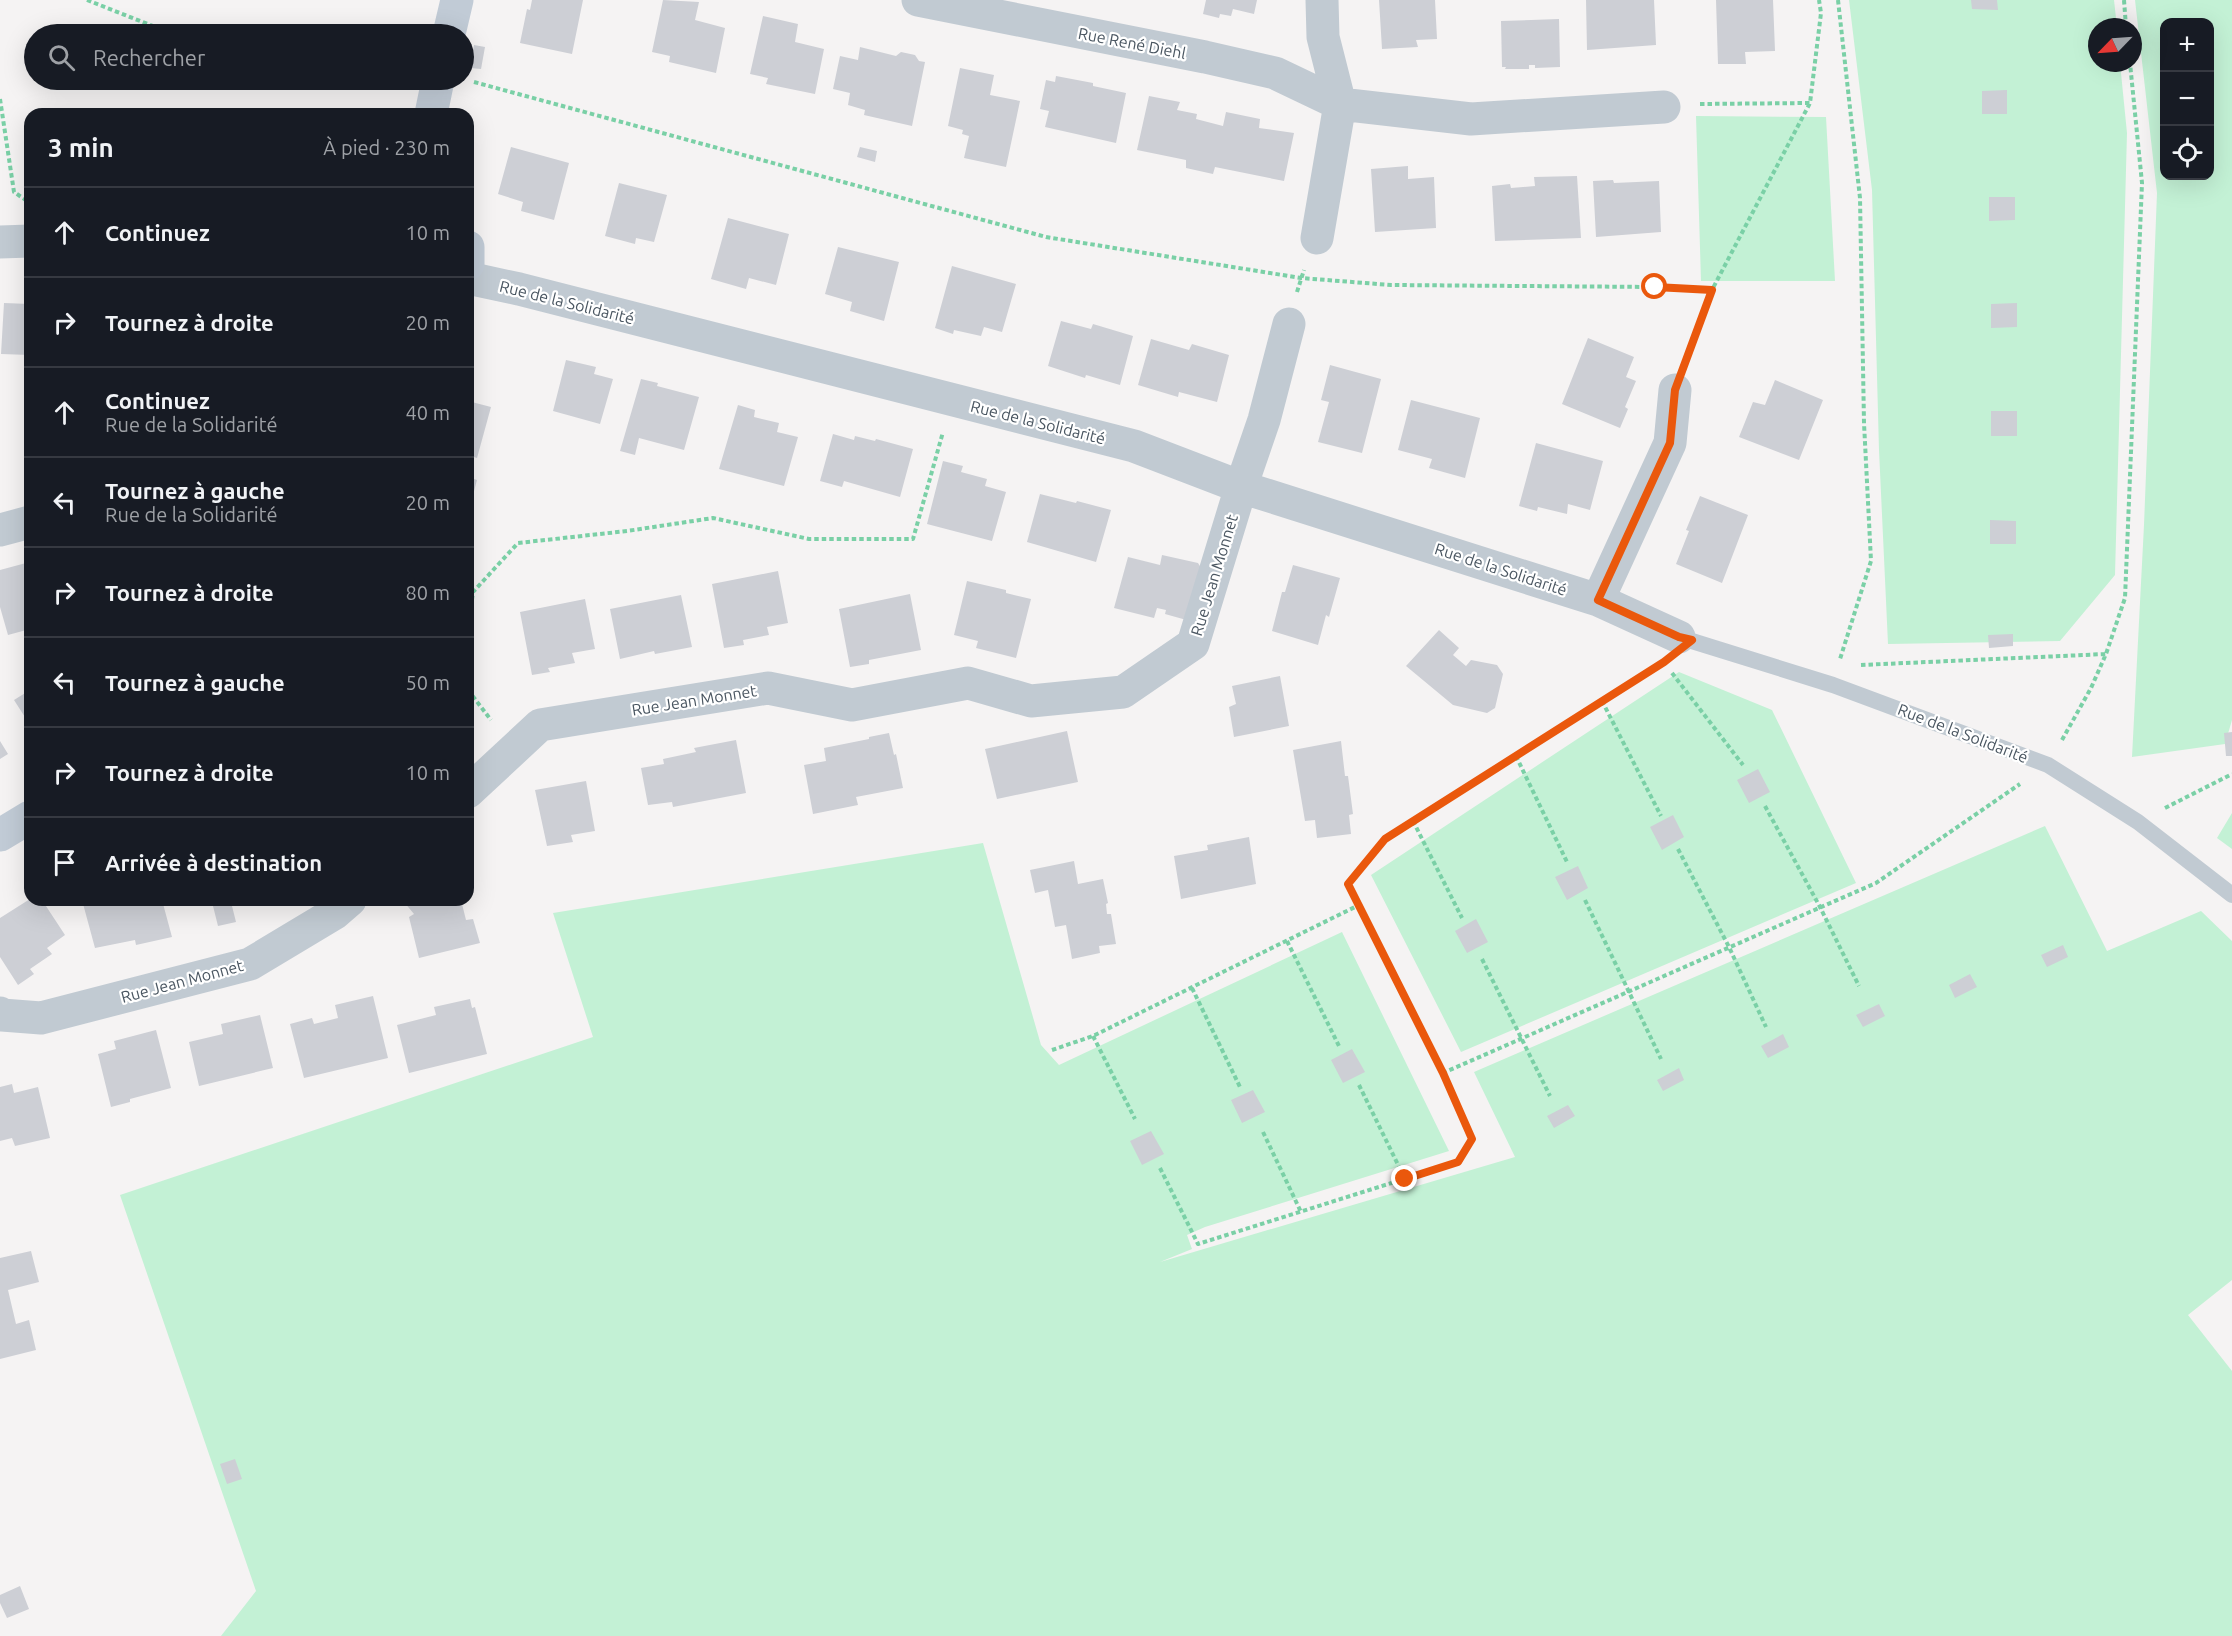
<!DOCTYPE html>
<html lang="fr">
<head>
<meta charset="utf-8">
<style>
  body { margin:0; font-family:Ubuntu,sans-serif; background:#242831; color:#f1f3f6 }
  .controls { position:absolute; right:18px; top:18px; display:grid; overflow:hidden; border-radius:12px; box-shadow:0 6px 24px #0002 }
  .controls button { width:54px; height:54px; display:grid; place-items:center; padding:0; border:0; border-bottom:2px solid #363941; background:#171b24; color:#f1f3f6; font:30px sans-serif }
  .compass { position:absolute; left:2088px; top:18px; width:54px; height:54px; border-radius:50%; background:#171b24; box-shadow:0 6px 24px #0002; rotate:245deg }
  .stop { position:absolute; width:18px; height:18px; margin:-14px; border:4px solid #ea580c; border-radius:50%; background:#fff }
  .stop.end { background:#ea580c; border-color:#fff; box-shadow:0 2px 6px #0008 }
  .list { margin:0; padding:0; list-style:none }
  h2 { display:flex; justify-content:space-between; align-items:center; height:78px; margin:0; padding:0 24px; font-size:26px }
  h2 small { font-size:20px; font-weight:400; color:#9ea1a6 }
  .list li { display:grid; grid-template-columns:39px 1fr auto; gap:18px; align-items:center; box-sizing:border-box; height:90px; padding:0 24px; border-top:2px solid #363941 }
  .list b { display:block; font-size:22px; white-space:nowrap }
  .list p { margin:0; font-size:20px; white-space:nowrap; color:#9ea1a6 }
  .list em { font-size:20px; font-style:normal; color:#9ea1a6 }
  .icon { flex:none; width:33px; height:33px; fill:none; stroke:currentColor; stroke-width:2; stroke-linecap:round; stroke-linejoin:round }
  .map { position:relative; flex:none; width:2232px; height:1636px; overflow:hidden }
  .search { position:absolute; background:#171b24; box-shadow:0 6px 24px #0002; left:24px; top:24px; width:450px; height:66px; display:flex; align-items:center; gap:15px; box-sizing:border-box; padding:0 21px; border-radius:33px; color:#9ea1a6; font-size:22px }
  .panel { position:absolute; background:#171b24; box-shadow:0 6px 24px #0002; left:24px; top:108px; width:450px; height:798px; border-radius:18px }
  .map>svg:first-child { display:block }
  .green { fill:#c3f1d5; fill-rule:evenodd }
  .building { fill:#cdcfd5 }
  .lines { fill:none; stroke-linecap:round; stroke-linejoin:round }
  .path { stroke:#7ad0a6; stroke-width:4; stroke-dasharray:4.5 3; stroke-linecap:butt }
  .lane { stroke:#c1cad2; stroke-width:16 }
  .street { stroke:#c1cad2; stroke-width:33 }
  .secondary { stroke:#c1cbd6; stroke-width:33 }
  .route { stroke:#ea580c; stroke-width:8 }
  .labels { text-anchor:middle; stroke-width:4.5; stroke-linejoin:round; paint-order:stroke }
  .street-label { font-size:16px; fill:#4a5661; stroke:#fff }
</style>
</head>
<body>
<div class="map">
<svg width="2232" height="1636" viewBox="0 0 2232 1636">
  <rect width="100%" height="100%" fill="#f5f3f3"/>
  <path class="green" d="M1849,0H2114L2117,27H2097V63H2120L2127,133L2115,575L2060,641L1888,644L1879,450L1872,190Z
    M2135,0H2232V720L2225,744L2132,757L2144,525L2157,193ZM2164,22H2210V176H2164Z
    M1696,116L1826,117L1835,281H1701Z
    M1679,672L1772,710L1856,883L1461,1052L1371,875Z
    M2232,813V849L2217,838Z
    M2045,826L2107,951L2201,911L2232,941V1280L2188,1315L2232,1371V1636H221L256,1591L120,1195L593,1037L553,913L983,843L1041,1045L1059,1065L1342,932L1449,1151L1205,1227L1187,1235L1192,1249L1160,1262L1515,1157L1474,1072Z"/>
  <path class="building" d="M532,0H583L572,54L520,43L527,9L530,10Z
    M663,0L699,2L695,20L725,28L716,73L669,62L670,56L652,52Z
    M1206,0H1257L1254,14L1233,9L1231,16L1220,14L1219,18L1203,14Z
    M1379,0H1435L1437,39L1416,40L1418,47L1382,49Z
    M1586,0H1654L1656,45L1587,50Z
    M1716,0H1773L1775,51L1745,52L1746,64H1718Z
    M1971,0H1997L1998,10L1972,9Z
    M763,16L798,24L795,42L824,49L815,94L766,84L768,78L750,74Z
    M1559,19L1560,67L1535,68V65H1529V69H1505L1506,67H1502L1501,21Z
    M474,45L485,47L481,69L470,68Z
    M860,47L896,56L901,52L915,55L919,61L925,62L912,126L864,115L865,110L848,105L850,93L833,89L840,56L858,60Z
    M960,68L994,75L990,95L1020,101L1006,167L964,158L969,136L962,134L963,130L948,126Z
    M1056,76L1093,83V86L1126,93L1116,143L1045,127L1049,111L1040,109L1046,80L1055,82Z
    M2007,90V114H1982V91Z
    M1149,96L1180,102L1177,110L1197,114L1196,119L1223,126L1226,112L1260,119L1259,128L1294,133L1284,181L1215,167L1213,174L1186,168V160L1137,150Z
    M511,147L569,163L554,220L521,211L523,202L498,194Z
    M860,147L877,151L875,162L857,157Z
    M1408,166V179L1434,177L1436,228L1375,232L1371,169Z
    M1577,176L1581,238L1495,241L1492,186L1510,184L1511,188L1535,186L1534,177Z
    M1613,180L1614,183L1659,181L1661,232L1596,237L1593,181Z
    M619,183L667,195L654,242L636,238L635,244L605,236Z
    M1989,197H2015V220L1989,221Z
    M728,218L789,234L776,285L749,278L746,289L711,279Z
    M838,247L899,262L884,321L850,311L852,302L825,294Z
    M952,266L1016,284L1002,332L984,327L981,336L954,330L953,334L935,328Z
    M4,303L30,304V355L1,354Z
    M2017,303V327L1991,328V304Z
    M1061,321L1091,329L1093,324L1133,336L1120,385L1086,375L1085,378L1048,366Z
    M1588,338L1634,357L1626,377L1636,381L1625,407L1628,409L1620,428L1562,404Z
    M1151,339L1189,350L1192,344L1229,355L1217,402L1179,392L1178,397L1138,385Z
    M566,360L596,367L594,374L613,379L600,424L553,411Z
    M1330,365L1381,379L1362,453L1318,442L1329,402L1321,400Z
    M641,379L658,383L657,386L699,397L684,450L639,438L635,455L620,451Z
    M1775,380L1823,400L1799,460L1739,437L1753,402L1765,405Z
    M1411,400L1480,418L1465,478L1429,468L1432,459L1398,450Z
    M468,401L491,407L477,458L468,455Z
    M738,405L755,410L754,417L779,423L777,432L798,437L784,486L719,469Z
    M1991,411H2017V436H1991Z
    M833,434L854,440L855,436L875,441L876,439L913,449L900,497L844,481L842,487L820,481Z
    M1536,443L1603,461L1590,510L1568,504L1567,514L1538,507L1537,511L1519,506Z
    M943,461L963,466L961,472L987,479L985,486L1006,492L992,541L927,524Z
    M468,477L477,480L469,510H468Z
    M1040,494L1076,503L1077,501L1111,510L1096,562L1027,542Z
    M1700,496L1748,515L1722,583L1676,564L1689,531L1686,530Z
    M1990,520L2016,521V544H1990Z
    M1162,555L1198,563L1203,571L1190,621L1165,614L1166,610L1157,608L1154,618L1114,608L1128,557L1160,565Z
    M26,563L30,575V629L8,635L0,607V570Z
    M1293,565L1340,578L1329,617L1326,615L1318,645L1272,631L1282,592H1285Z
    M778,571L788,623L767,627L769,635L743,640L744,645L724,648L712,584Z
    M967,581L1006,590V593L1031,599L1016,658L976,648L978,641L954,635Z
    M910,594L921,650L869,660V664L850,667L839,609Z
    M681,595L692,647L655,654L654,651L620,659L610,609Z
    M585,599L595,649L572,653L575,663L548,668L550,672L532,675L520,612Z
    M1439,630L1459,648L1453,655L1466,666L1471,660L1497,665L1503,674L1495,708L1487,713L1453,705L1406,666Z
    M2013,634V646L1989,648L1988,635Z
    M1280,676L1289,726L1234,737L1229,707L1236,704L1232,686Z
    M30,690V725L14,700Z
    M1067,731L1078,782L997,799L985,749Z
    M2232,732V756H2226L2224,733Z
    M889,733L894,755L896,754L903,788L856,797L858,805L813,814L804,765L826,761L824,748L869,739V737Z
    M736,740L746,793L673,807L672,802L648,805L641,768L664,764L663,759L696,752L694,748Z
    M0,741L8,754L0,759Z
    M1341,741L1345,776H1348L1353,814L1349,815L1351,834L1317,838L1315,820L1305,821L1293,750Z
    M1758,769L1770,792L1749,803L1737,780Z
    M586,781L595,831L571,835L573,842L547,846L535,790Z
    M1673,815L1684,837L1662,850L1650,827Z
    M1249,837L1256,884L1181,899L1174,856L1208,850L1207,845Z
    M1074,861L1078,884L1103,879L1108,903L1106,904L1107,914H1111L1116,944L1099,946L1100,953L1072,959L1066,925L1055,927L1048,890L1035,893L1030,870Z
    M1578,866L1588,888L1567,900L1555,877Z
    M30,899L42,900L65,935L47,948L52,954L30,969L34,974L18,985L0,957V918Z
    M82,900H162L172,937L136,945L135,940L95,948Z
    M407,900H461L466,920L473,919L480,943L419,958L409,917L414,914L404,902Z
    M231,902L236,922L218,926L213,906Z
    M1476,919L1488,942L1467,953L1455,931Z
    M2063,945L2068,957L2047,967L2041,955Z
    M1970,974L1977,987L1955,998L1949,985Z
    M373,996L388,1058L304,1078L290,1024L312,1018L314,1024L338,1018L335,1005Z
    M470,999L472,1008L475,1007L487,1054L409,1073L397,1025L436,1015L434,1007Z
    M1879,1004L1885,1016L1863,1027L1856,1015Z
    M260,1015L273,1068L199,1086L189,1042L223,1034L221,1024Z
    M156,1030L171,1088L130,1099V1102L111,1107L98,1054L116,1049L114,1041Z
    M1783,1034L1789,1047L1768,1058L1761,1046Z
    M1352,1049L1365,1072L1343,1083L1331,1060Z
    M1679,1068L1684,1080L1663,1091L1657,1080Z
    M12,1084L14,1093L38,1087L50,1138L15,1146L12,1138L0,1141V1087Z
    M1253,1090L1265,1112L1242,1123L1231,1100Z
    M1568,1105L1575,1116L1554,1128L1547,1116Z
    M1151,1131L1164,1154L1142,1165L1130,1141Z
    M31,1251L39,1282L8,1290L16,1324L29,1320L36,1350L0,1359V1258Z
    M235,1459L242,1479L227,1484L220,1464Z
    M20,1586L29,1609L7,1618L0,1603V1595Z"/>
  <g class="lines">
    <path class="path" d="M87,0L173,34
      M1838,0L1860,198L1864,423L1871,561L1840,659
      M2124,0L2126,27
      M474,82L1046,237L1301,278L1391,285L1655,287L1712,290
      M0,99L14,192L30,203
      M1700,104L1810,103
      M1297,292L1304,270
      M1687,357L1712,290L1810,103L1821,13L1819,0
      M468,630L473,592L518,543L627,531L713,518L809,539H913L943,432
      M1861,665L2106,654
      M1658,666L1385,839L1348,884L1443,1073L1876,883L2020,784
      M1672,673L1743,765
      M468,690L491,720
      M1602,701L1661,816
      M2062,740L2091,688L2106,654L2125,598L2142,183L2130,63
      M1516,756L1567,862
      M1765,806L1820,907L1859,986
      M2165,808L2232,774
      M1413,821L1462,918
      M1678,849L1729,947L1766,1027
      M1585,900L1661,1059
      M1287,941L1340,1048
      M1482,959L1550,1096
      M1192,988L1240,1087
      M1093,1036L1135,1119
      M1052,1050L1093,1036L1359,905
      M1359,1085L1405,1179
      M1263,1132L1301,1212
      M1160,1168L1198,1244L1458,1162L1471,1139L1443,1073"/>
    <path class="lane" d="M1679,637L1833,685L2048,765L2138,822L2232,895"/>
    <path class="street" d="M918,0L1205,57L1275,73L1340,104L1471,119L1664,107
      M1317,238L1340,104L1323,37L1322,0
      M0,242L30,241
      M468,278L519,289L1134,446L1241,487L1598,600L1679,637
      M0,530L30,522
      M1598,600L1670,443L1675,390
      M468,792L540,725L768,688L852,705L968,683L1031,701L1123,692L1193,644L1241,487L1264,420L1289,324
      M0,1013L2,1015L41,1018L250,964L335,913L350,900"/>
    <path class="secondary" d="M449,34L457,0
      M431,114L438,80
      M468,247V264
      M0,835L30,817"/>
  </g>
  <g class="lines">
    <path class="route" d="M1405,1179L1458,1162L1472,1139L1443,1073L1348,884L1385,839L1664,662L1692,640L1679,637L1598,600L1670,443L1675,390L1712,290L1655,287"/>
  </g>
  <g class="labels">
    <g class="street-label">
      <text transform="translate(1132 43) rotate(11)" y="6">Rue René Diehl</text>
      <text transform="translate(567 302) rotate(14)" y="6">Rue de la Solidarité</text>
      <text transform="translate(1038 422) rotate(14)" y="6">Rue de la Solidarité</text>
      <text transform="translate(1501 569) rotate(18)" y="6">Rue de la Solidarité</text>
      <text transform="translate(1214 575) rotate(-73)" y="6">Rue Jean Monnet</text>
      <text transform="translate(694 700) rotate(-9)" y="6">Rue Jean Monnet</text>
      <text transform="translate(1963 733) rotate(21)" y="6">Rue de la Solidarité</text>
      <text transform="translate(182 981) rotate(-15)" y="6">Rue Jean Monnet</text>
    </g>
  </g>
</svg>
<div class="controls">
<button>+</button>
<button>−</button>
<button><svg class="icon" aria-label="locate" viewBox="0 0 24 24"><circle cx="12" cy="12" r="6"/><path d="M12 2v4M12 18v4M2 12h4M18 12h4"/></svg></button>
</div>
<svg class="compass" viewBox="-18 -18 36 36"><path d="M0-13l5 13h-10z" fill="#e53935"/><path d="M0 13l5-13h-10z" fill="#9ea1a6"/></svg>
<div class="stop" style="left:1655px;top:287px"></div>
<div class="stop end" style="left:1405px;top:1179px"></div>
<div class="search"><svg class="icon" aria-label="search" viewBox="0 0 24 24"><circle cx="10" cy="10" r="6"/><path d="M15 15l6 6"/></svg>Rechercher</div>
<section class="panel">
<h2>3 min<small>À pied · 230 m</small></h2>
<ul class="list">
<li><svg class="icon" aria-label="ahead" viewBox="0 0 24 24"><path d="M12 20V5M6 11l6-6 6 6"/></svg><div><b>Continuez</b></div><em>10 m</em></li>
<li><svg class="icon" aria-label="right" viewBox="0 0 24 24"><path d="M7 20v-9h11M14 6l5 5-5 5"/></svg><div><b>Tournez à droite</b></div><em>20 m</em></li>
<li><svg class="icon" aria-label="ahead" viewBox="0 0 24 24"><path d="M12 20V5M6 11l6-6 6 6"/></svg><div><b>Continuez</b><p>Rue de la Solidarité</p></div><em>40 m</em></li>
<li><svg class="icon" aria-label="left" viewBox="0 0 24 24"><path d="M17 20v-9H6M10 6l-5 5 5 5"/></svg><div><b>Tournez à gauche</b><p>Rue de la Solidarité</p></div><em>20 m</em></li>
<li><svg class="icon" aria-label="right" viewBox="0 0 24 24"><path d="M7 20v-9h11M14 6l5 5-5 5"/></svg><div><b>Tournez à droite</b></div><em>80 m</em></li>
<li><svg class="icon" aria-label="left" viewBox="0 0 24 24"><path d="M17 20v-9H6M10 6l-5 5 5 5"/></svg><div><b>Tournez à gauche</b></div><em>50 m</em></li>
<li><svg class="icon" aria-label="right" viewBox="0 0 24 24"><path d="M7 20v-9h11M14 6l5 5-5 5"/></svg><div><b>Tournez à droite</b></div><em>10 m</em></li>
<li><svg class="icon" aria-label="arrive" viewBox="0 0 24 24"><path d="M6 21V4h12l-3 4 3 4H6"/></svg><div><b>Arrivée à destination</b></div></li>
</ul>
</section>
</div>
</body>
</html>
